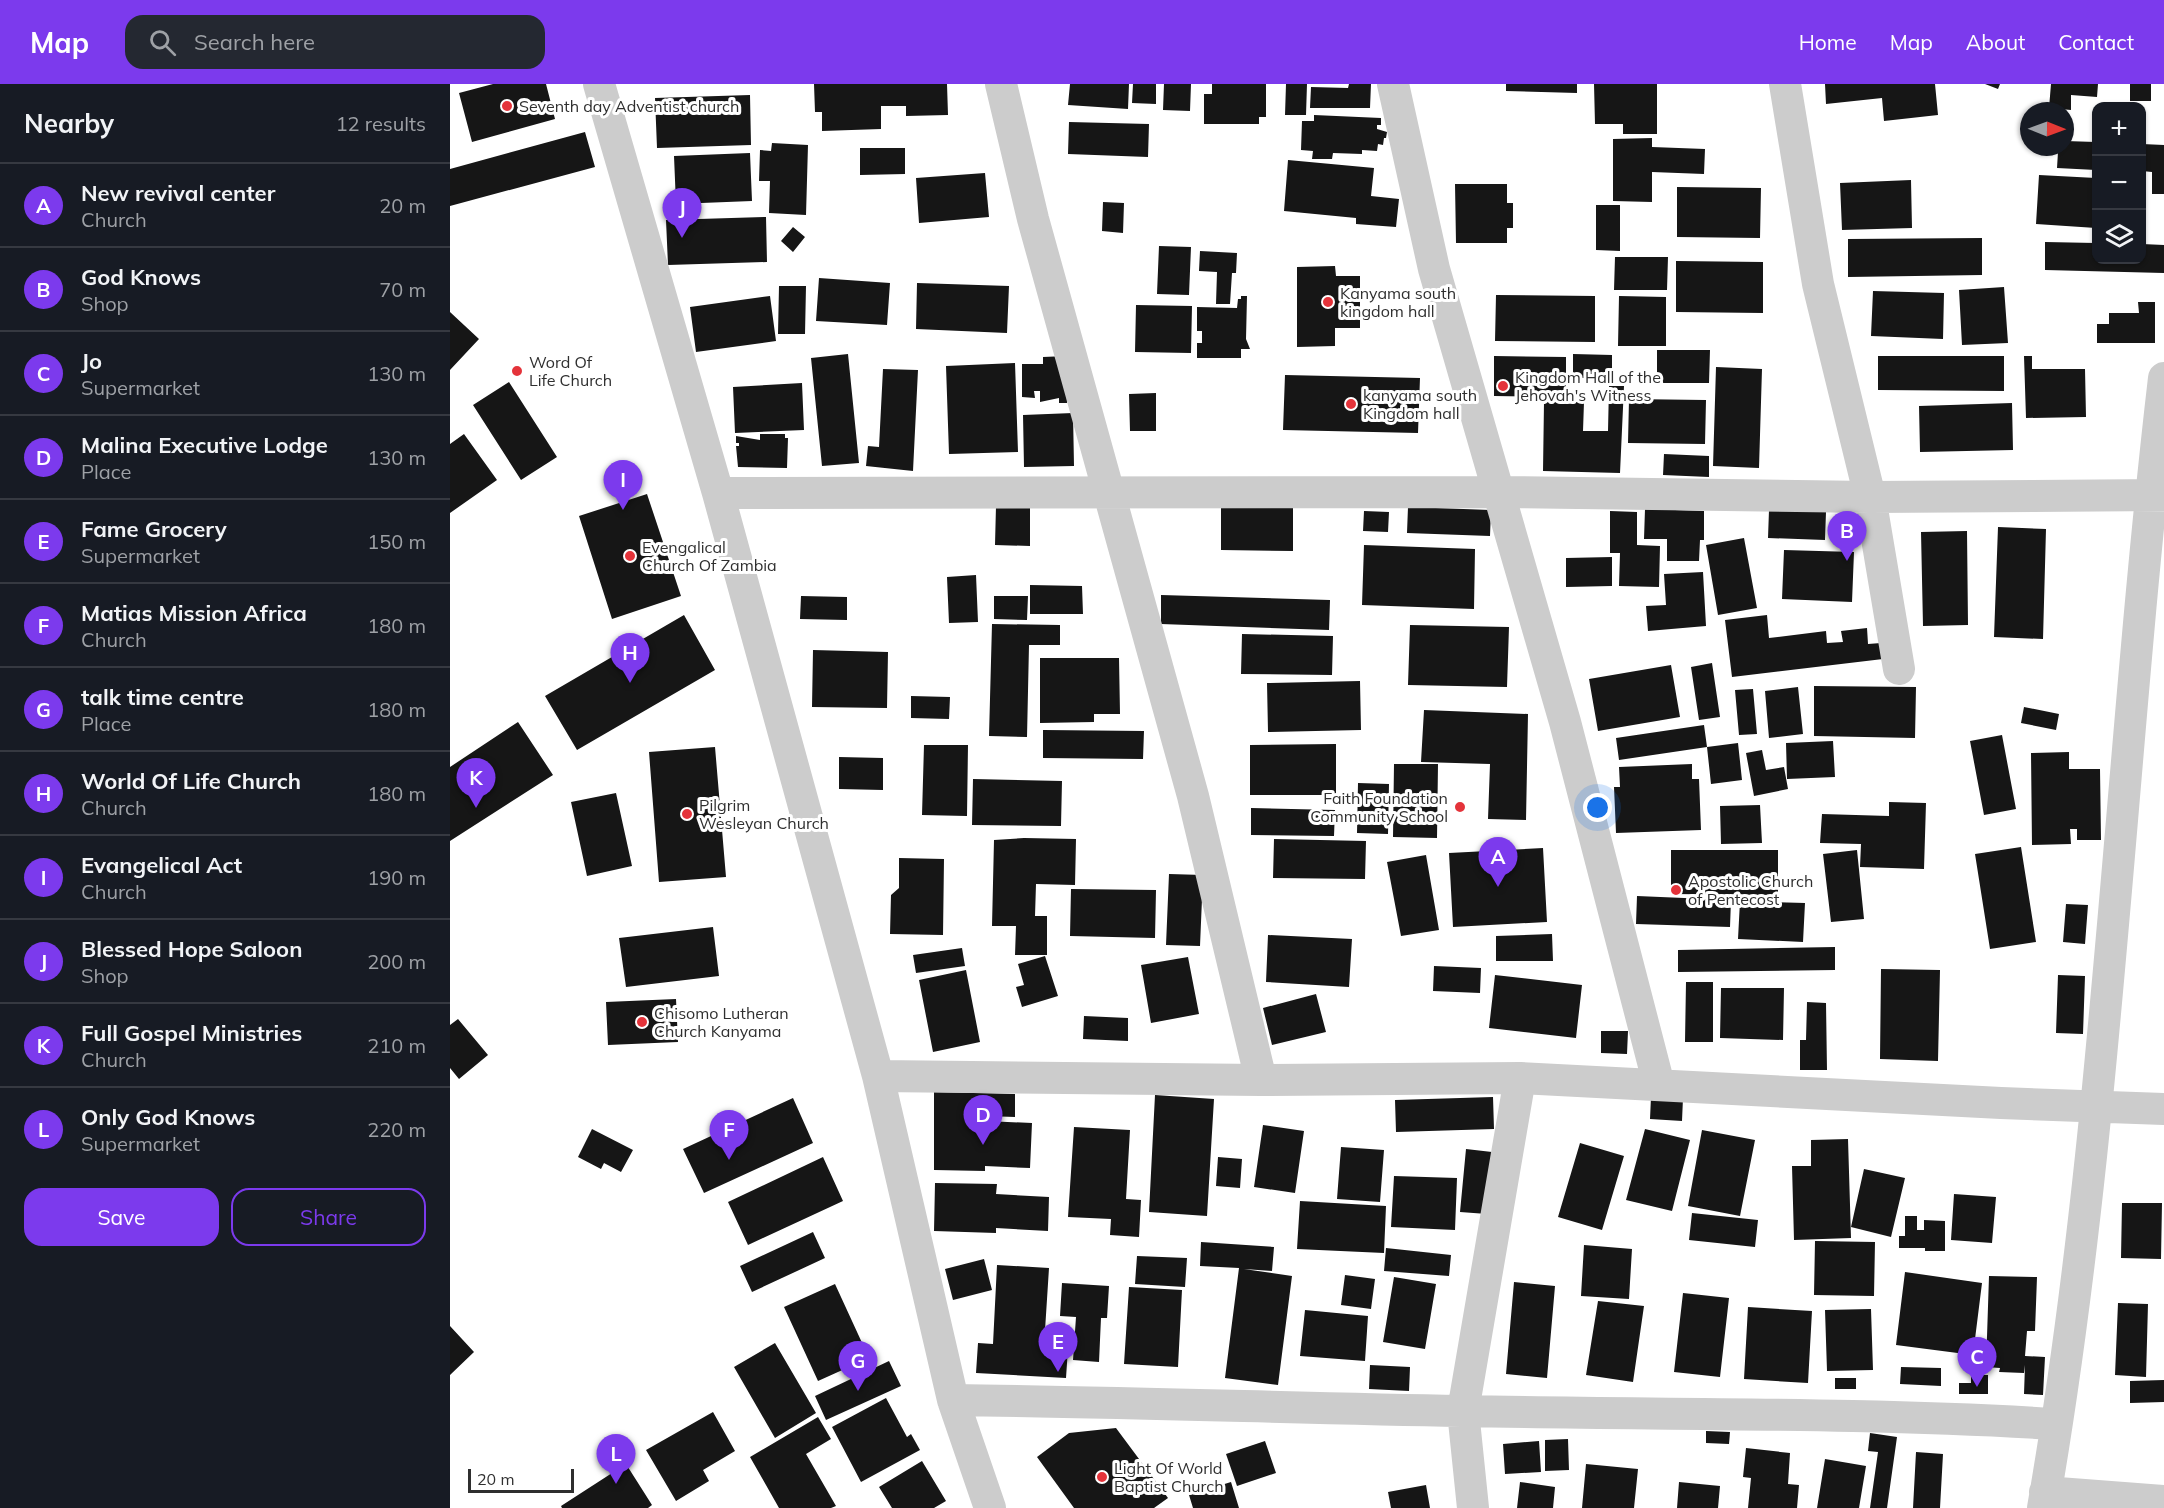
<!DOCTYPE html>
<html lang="en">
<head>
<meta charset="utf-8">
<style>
  body { margin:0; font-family:Mulish,sans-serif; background:#242831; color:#f1f3f6 }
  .controls { position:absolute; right:18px; top:18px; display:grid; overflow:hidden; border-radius:12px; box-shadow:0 2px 4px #0004 }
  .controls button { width:54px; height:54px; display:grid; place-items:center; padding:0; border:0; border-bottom:2px solid #363941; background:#171b24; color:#f1f3f6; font:30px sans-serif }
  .compass { position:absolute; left:1570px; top:18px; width:54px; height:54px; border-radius:50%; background:#171b24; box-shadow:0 2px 4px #0004; rotate:91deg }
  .scale { position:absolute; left:18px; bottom:15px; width:106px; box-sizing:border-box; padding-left:6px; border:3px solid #2f2f2f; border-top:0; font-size:16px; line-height:21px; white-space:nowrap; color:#2f2f2f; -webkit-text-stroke:4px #fff; paint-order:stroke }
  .you { position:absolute; left:1148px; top:724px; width:21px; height:21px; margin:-15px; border:4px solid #fff; border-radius:50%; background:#1a73e8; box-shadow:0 0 0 9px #1a73e833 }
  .badge { display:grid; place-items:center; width:39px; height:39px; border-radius:50%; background:#7c3aed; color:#fff; font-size:20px; font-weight:700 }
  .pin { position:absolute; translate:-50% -50px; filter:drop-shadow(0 2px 3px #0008) }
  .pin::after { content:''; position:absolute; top:32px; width:21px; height:18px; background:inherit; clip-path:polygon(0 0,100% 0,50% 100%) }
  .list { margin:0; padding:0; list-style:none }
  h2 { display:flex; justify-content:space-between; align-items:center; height:78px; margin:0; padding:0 24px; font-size:26px }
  h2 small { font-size:20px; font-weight:400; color:#9ea1a6 }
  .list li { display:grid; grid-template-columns:39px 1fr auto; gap:18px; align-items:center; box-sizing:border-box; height:84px; padding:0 24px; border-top:2px solid #363941 }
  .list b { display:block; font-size:22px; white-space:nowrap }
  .list p { margin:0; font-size:20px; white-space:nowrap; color:#9ea1a6 }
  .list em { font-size:20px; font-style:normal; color:#9ea1a6 }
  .actions { display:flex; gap:12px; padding:18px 24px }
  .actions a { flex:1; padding:14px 0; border:2px solid #7c3aed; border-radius:18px; text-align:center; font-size:21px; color:#7c3aed }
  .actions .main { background:#7c3aed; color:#fff }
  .icon { flex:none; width:33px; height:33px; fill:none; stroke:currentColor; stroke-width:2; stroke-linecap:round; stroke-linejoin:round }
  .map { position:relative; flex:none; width:1714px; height:1424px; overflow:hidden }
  header { display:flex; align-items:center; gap:36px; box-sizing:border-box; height:84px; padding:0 30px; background:#7c3aed; color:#fff }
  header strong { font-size:28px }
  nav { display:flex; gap:33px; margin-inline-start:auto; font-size:21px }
  .search { width:420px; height:54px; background:#242831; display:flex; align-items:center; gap:15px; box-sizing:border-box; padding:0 21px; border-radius:18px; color:#9ea1a6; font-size:22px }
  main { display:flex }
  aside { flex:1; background:#171b24 }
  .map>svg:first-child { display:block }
  .building { fill:#161616 }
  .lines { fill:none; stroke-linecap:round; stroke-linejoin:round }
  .street { stroke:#ccc; stroke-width:32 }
  .poi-dot { fill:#e4333a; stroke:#fff; stroke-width:2 }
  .labels { text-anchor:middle; stroke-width:6; stroke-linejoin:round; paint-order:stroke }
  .poi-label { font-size:16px; fill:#2f2f2f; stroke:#fff; text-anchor:start }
</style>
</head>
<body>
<header>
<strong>Map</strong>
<div class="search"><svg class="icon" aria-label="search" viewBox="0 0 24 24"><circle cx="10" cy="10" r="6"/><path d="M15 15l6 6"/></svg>Search here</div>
<nav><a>Home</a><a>Map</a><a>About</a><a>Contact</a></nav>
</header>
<main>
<aside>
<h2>Nearby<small>12 results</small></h2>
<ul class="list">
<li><span class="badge">A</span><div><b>New revival center</b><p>Church</p></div><em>20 m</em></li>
<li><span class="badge">B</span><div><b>God Knows</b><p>Shop</p></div><em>70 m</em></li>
<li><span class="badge">C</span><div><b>Jo</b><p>Supermarket</p></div><em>130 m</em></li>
<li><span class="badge">D</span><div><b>Malina Executive Lodge</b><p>Place</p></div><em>130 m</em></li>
<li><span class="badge">E</span><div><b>Fame Grocery</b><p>Supermarket</p></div><em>150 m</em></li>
<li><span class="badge">F</span><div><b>Matias Mission Africa</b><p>Church</p></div><em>180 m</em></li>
<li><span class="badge">G</span><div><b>talk time centre</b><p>Place</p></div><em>180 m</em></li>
<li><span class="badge">H</span><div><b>World Of Life Church</b><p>Church</p></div><em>180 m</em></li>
<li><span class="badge">I</span><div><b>Evangelical Act</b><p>Church</p></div><em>190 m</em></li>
<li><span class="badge">J</span><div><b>Blessed Hope Saloon</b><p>Shop</p></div><em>200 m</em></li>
<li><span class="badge">K</span><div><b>Full Gospel Ministries</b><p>Church</p></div><em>210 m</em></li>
<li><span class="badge">L</span><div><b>Only God Knows</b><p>Supermarket</p></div><em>220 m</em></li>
</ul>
<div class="actions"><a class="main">Save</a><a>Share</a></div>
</aside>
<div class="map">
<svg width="1714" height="1424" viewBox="0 0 1714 1424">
  <rect width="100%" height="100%" fill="#fff"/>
  <path class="building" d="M43,0H96L105,35L22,58L9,9Z
    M364,0H497L498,31L456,32V22H431V45L372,47V28H365Z
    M620,0H679L678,25L618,21Z
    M683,0H706V20L682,19Z
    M714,0H741L740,27L713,26Z
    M762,0H816V33H809V40H754V10H762Z
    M836,0H857L856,31H835Z
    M899,0H921L920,24H860L861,3L898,4Z
    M1056,0H1127V9L1056,7Z
    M1144,0H1207V50H1173V40H1145Z
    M1375,0H1485L1488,31L1434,37L1432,14L1376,20Z
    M1535,0H1550L1548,5Z
    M1601,0H1648L1647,13L1621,11V26L1599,24Z
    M1680,0H1701V17H1680Z
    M300,11L301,61L207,64L205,14Z
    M864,31L931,34V41H927V45L937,48L936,54H934L933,61L928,60L927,67L912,66V70L883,69L882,75H862L863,67L851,66L852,37H864Z
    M619,38L699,40L698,73L618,70Z
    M135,48L145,83L0,122V85Z
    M1202,54V63L1255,65L1254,90L1202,88V118L1163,117V55Z
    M1615,57L1646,58V86L1607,84L1608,68L1594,67V63H1615Z
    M322,59L358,61L356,131L319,129L320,97H309L310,66L321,67Z
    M1692,60L1714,61V110H1702V88L1692,87Z
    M410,64H455V90L410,91Z
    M300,69L302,117L226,120L224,72Z
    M838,76L924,84L921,112L949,115L946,143L906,140V134L834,127Z
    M535,89L539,133L469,139L466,94Z
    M1589,91L1646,94V144L1586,140Z
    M1461,96L1462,144L1392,146L1390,99Z
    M1005,100H1057V119H1063V144H1057V159H1006Z
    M1227,103L1311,104L1310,154L1227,153Z
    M653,118L674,119L673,149L652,147Z
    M1146,121H1170V167L1146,166Z
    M316,133L317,178L218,181L216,136Z
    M343,143L355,153L343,168L331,157Z
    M1532,154V191L1398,193V155Z
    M1595,158L1646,159V176H1692V160L1714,161V189L1595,186Z
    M709,162L741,163L739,211L707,210Z
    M750,167L787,169L786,189H782L780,220H766L767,188L749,187Z
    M1165,173H1218L1217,206H1164Z
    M1226,177L1313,178V229L1226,228Z
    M885,182L886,192H910V244H885V262L847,263V183Z
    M369,194L440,199L437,241L366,237Z
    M467,199L559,202L557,249L466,245Z
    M329,202H356L355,250H328Z
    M1554,203L1558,259L1512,261L1509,206Z
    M1423,207L1494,209L1493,255L1421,252Z
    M1046,211L1145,212V258L1045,257Z
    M320,212L326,257L246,268L240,223Z
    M791,212H797L796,255L800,265H791V274H747V259H752V247H747V223L787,224L788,215H791Z
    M1169,212L1216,213V262H1168Z
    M1688,218H1705V259H1647V240H1659V229H1689Z
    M686,221L742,222L741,269L685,268Z
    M0,228L29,255L0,286Z
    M1207,266H1260L1259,299H1207Z
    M398,270L409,379L372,382L361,274Z
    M1123,270L1162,271V294H1123Z
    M616,272L617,319H609V314L590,318V307H584L585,314L572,313V280H593V273Z
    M1044,272L1116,273V313L1044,312Z
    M1428,272H1554V307L1428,306Z
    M1574,272H1582V285H1635L1636,333L1576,334Z
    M565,279L568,368L499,370L496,282Z
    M1266,283L1312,285L1309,384L1263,382Z
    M433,285L468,286L463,387L416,382L418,362L429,363Z
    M835,291L970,294L968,349L833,346Z
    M59,298L107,373L71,396L23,321Z
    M352,299L354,346L285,349L283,303Z
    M1159,302H1174L1170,389L1093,387L1094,318H1134L1133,347H1158Z
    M706,309V347H680L679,310Z
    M1179,315L1256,316L1255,360L1178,359Z
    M1562,319L1563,366L1470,368L1469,322Z
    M623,329L624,382L574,383L573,331Z
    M14,350L47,396L0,429V360Z
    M310,350H335V354H338L337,384L288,383L286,362H289V359H286V352L310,356Z
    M1214,370L1259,372V393L1213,391Z
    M197,410L231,512L162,535L129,432Z
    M546,422L580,423V462L545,461Z
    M958,423L1041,426L1040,452L957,449Z
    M771,424H843V467L771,466Z
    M1195,425L1254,427V456H1250L1249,477H1217V455H1194Z
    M1319,426L1376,428L1375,456L1318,454Z
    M914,427L939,428L938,448L913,447Z
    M1160,427L1187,428V461L1210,462L1209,503L1169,502L1170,469H1160Z
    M1548,443L1596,445L1593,555L1544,553Z
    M1517,447L1518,541L1473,542L1471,448Z
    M1294,454L1307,524L1268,531L1256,461Z
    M914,461L1025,465L1024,525L912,521Z
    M1334,466L1404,468L1402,518L1332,515Z
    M1162,473V502L1116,503V474Z
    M1253,488L1256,542L1198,547L1196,522L1216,521L1214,490Z
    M526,491L528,538L499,539L497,493Z
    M580,501L632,502L633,530H580Z
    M711,511L880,516L879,546L711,540Z
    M351,512L397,513V536L350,535Z
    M544,512H578L577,536L544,535Z
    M234,531L265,586L127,666L95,612Z
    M1317,531L1319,554L1376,547L1377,559L1393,558L1391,547L1417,544L1418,560L1431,559L1433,575L1282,593L1275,536Z
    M542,540L610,541V561H579L577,653L539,652Z
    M960,541L1059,543L1057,603L958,601Z
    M792,550L883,552L882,591L791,590Z
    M363,566L438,568L437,624L362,623Z
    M590,574H669L670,630H644V638L590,639Z
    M1262,579L1270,633L1249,636L1241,583Z
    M1221,581L1230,633L1148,647L1139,595Z
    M910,597L911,646L818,648L817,599Z
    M1364,602L1466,603L1465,654L1364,652Z
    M1348,603L1353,650L1319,654L1315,607Z
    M1303,605L1307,650L1289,651L1285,606Z
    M461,612L500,613L499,635L461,634Z
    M1574,623L1609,630L1606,646L1571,639Z
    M974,626L1078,630L1076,736L1038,735L1040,680L971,678Z
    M68,638L103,691L0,757V683Z
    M1254,641L1257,663L1288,659L1292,696L1261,700L1257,663L1169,676L1166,654Z
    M593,646L694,647L693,675L593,674Z
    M1552,651L1566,725L1534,731L1520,657Z
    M1383,657L1385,693L1337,695L1336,659Z
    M886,660V711H800V661Z
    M474,661H518L517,732L472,731Z
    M265,663L276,793L209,798L199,668Z
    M1312,666L1316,686L1334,683L1338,705L1304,712L1296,669Z
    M1619,668V685H1650L1651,756H1627V745H1620L1621,760L1582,761L1581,669Z
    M389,673L433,674V706L389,705Z
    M944,680H988L987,754L943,753Z
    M1242,680V695H1249L1251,746L1166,749L1164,703H1170L1169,683Z
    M523,695L612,697L611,742L522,741Z
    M908,699L939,700L938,750L907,749Z
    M166,709L182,782L137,792L121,718Z
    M1439,718L1476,719L1474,785L1410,783L1411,760L1370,759L1372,730L1439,732Z
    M1310,721L1312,759L1271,760L1270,722Z
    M801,724L885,726L884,752L801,751Z
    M574,754L626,755L625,801L586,800L585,832H597V871H565L566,842H542L544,756Z
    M824,755L916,757L915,795L823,794Z
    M1571,763L1586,858L1540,865L1525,770Z
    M1093,764L1097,838L1003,843L999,769Z
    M1221,766H1328V811L1221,810Z
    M1407,766L1414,835L1381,838L1373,770Z
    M976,771L989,846L951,852L937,778Z
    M449,774L494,775L493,851L440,850L441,811L449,804Z
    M719,790L753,791L750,862L716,861Z
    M621,805L706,806L705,854L620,852Z
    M1187,812L1281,816L1280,843L1186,840Z
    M1290,817L1355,819L1353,858L1288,855Z
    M1616,820L1638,821L1635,860L1613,858Z
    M263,843L269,892L176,903L169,854Z
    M1102,850L1103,877H1046V852Z
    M818,851L902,855L899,903L816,898Z
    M1385,863V886L1228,888V866Z
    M512,864L515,882L466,889L463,871Z
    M595,872L608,912L572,923L566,903L574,901L568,880Z
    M738,873L749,930L701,939L691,881Z
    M984,882L1031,884L1030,909L983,907Z
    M1431,885L1490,886L1488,977L1430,975Z
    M516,886L530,958L483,968L469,896Z
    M1045,891L1132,901L1126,954L1039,944Z
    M1608,891L1635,892L1633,950L1606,949Z
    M1236,898H1263V958H1235Z
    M1271,904H1334L1333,956L1270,954Z
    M866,910L876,948L822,961L813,924Z
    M226,915L228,958L158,961L156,918Z
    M1357,918L1376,919L1377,986H1350V956H1356Z
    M634,932L678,934V957L633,955Z
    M8,935L38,971L9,995L0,984V941Z
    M1151,947H1178L1177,970L1151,969Z
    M484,1008L565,1010V1033L536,1032V1037L582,1039L580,1084L535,1082V1087L484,1086Z
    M705,1011L764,1015L757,1132L699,1128Z
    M1043,1013L1044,1045L946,1048L945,1016Z
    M1201,1013L1233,1014L1232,1037L1200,1035Z
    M343,1014L363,1059L254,1109L233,1065Z
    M813,1041L854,1047L845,1109L804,1103Z
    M624,1043L680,1046L676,1115L691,1116L689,1153L660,1151L661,1135L618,1133Z
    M142,1045L183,1066L171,1088L154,1079L151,1085L128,1073Z
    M1195,1045L1240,1056L1222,1127L1176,1116Z
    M1252,1046L1305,1056L1290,1132L1238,1122Z
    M1398,1055L1401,1154L1344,1156L1342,1082H1361V1056Z
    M1130,1059L1174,1072L1152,1146L1108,1133Z
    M891,1063L934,1066L930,1118L887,1115Z
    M1016,1065L1042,1068L1037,1130L1010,1128Z
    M373,1073L393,1117L298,1161L278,1118Z
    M768,1073L792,1075L790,1104L766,1102Z
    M1414,1085L1455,1094L1441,1153L1401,1143Z
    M944,1092L1007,1094L1005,1146L941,1143Z
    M485,1099L547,1100L546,1110L599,1113L598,1147L546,1144V1149L484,1147Z
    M1504,1110L1546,1113L1542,1159L1501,1156Z
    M850,1117L936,1122L934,1169L847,1165Z
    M1672,1119H1712L1711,1175L1671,1174Z
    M1242,1129L1308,1136L1305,1163L1239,1156Z
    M1455,1132H1467V1146H1474V1136L1495,1137V1167H1475V1164H1449V1152H1455Z
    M363,1148L375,1174L302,1208L290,1182Z
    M1365,1157L1425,1158L1424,1212L1364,1211Z
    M751,1158L824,1163L822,1187L794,1185L842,1192L828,1301L775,1294L789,1184L750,1182Z
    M1134,1161L1182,1165L1179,1215L1131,1212Z
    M936,1164L1001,1171L999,1192L934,1187Z
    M687,1172L737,1174L735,1203L685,1200Z
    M534,1175L542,1206L503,1216L495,1185Z
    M547,1181L599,1184L594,1262L618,1264L616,1294L526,1289L528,1259L543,1260Z
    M1455,1188L1532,1199L1523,1271L1446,1261Z
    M895,1191L925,1195L921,1225L891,1221Z
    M1539,1192L1587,1193L1585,1247H1577L1575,1272L1595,1273L1593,1311L1574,1310L1575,1281L1574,1289L1549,1288L1550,1284L1536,1283Z
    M944,1193L986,1200L975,1265L933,1258Z
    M1064,1198L1105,1202L1097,1294L1056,1290Z
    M612,1199L659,1202L657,1234H651L649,1278L623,1276L626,1233L610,1232Z
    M385,1200L419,1274L368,1297L334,1223Z
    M679,1203L732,1206L728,1283L674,1280Z
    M1233,1209L1279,1214L1270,1293L1224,1288Z
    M1148,1217L1194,1222L1183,1298L1136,1291Z
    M1668,1219L1698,1220L1696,1293L1665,1291Z
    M1298,1223L1362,1227L1358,1299L1294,1295Z
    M1421,1225L1423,1286L1377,1287L1375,1226Z
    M855,1226L918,1232L915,1277L850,1272Z
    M0,1242L24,1268L0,1291Z
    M325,1259L366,1329L325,1354L284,1283Z
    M439,1277L451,1302L376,1336L365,1312Z
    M920,1281L960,1283L959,1307L919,1305Z
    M1451,1283L1491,1284V1302L1450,1300Z
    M1521,1291H1538V1310H1509V1299H1521Z
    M1385,1294H1406V1305H1385Z
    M1714,1296V1318L1680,1319V1297Z
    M436,1314L457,1353L461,1350L470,1366L411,1398L382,1343Z
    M263,1328L285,1367L253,1386L259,1397L226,1417L196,1366Z
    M368,1333L381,1355L356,1370L386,1422L381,1424H329L300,1373Z
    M666,1344L718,1414L704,1424H624L587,1373L619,1349Z
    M1256,1347L1280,1348L1279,1360L1256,1359Z
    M1420,1349L1447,1353L1437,1424H1420L1428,1368L1418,1367Z
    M1118,1355L1119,1386L1095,1387V1356Z
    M815,1357L826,1389L787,1402L776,1370Z
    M1089,1357L1091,1388L1055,1390L1053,1360Z
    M1296,1364L1340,1369L1338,1400L1349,1401L1347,1424H1298L1301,1394L1293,1393Z
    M1466,1368L1493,1370L1490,1424H1463Z
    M1375,1375L1416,1382L1409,1424H1367Z
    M472,1377L496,1417L484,1424H442L429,1403Z
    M176,1380L202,1421L198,1424H112L111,1422Z
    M1136,1380L1188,1385L1184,1424H1132Z
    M781,1398L789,1424H743L739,1411Z
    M1070,1398L1105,1403L1103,1424H1067Z
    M1229,1398L1270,1402L1268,1424H1227Z
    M976,1401L980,1424H941L938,1408Z"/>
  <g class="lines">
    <path class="street" d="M149,0L268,409L428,992L503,1316L540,1424
      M551,0L583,135L743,712L811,996
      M943,0L984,185L1115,638L1209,1001
      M1335,0L1368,200L1420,413L1449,585
      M268,409L1050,408L1420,413L1714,411
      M428,992L811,996L1070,994L1551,1019L1714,1025
      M503,1316C673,1318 842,1324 1012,1327C1210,1331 1407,1328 1605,1340
      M1595,1408L1714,1417
      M1023,1424L1013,1327L1070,994
      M1593,1424C1658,1051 1670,670 1714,294"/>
  </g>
  <g class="poi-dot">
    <circle cx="57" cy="22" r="6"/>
    <circle cx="878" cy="218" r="6"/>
    <circle cx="67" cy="287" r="6"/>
    <circle cx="1053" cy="302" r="6"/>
    <circle cx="901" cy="320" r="6"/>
    <circle cx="180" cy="472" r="6"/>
    <circle cx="1010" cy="723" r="6"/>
    <circle cx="237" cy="730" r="6"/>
    <circle cx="1226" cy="806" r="6"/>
    <circle cx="192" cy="938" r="6"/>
    <circle cx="652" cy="1393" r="6"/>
  </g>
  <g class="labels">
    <g class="poi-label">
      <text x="69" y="28">Seventh day Adventist church</text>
      <text x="890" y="215">Kanyama south<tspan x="890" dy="18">kingdom hall</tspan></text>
      <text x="79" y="284">Word Of<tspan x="79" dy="18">Life Church</tspan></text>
      <text x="1065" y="299">Kingdom Hall of the<tspan x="1065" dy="18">Jehovah's Witness</tspan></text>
      <text x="913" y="317">kanyama south<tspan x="913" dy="18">Kingdom hall</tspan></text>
      <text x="192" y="469">Evengalical<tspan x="192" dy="18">Church Of Zambia</tspan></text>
      <text x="998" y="720" text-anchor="end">Faith Foundation<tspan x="998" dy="18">Community School</tspan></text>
      <text x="249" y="727">Pilgrim<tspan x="249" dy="18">Wesleyan Church</tspan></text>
      <text x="1238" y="803">Apostolic Church<tspan x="1238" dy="18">of Pentecost</tspan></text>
      <text x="204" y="935">Chisomo Lutheran<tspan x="204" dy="18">Church Kanyama</tspan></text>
      <text x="664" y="1390">Light Of World<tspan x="664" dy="18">Baptist Church</tspan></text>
    </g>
  </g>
</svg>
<div class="controls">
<button>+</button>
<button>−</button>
<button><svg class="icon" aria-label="layers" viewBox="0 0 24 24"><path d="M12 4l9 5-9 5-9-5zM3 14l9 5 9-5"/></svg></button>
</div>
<svg class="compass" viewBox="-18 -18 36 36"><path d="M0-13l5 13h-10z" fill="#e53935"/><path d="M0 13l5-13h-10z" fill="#9ea1a6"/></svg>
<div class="scale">20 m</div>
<div class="you"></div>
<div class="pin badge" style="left:1048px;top:803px">A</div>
<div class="pin badge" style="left:1397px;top:477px">B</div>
<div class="pin badge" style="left:1527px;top:1303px">C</div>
<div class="pin badge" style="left:533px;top:1061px">D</div>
<div class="pin badge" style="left:608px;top:1288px">E</div>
<div class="pin badge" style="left:279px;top:1076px">F</div>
<div class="pin badge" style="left:408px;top:1307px">G</div>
<div class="pin badge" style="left:180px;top:599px">H</div>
<div class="pin badge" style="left:173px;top:426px">I</div>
<div class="pin badge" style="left:232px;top:154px">J</div>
<div class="pin badge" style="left:26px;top:724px">K</div>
<div class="pin badge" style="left:166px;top:1400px">L</div>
</div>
</main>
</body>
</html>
